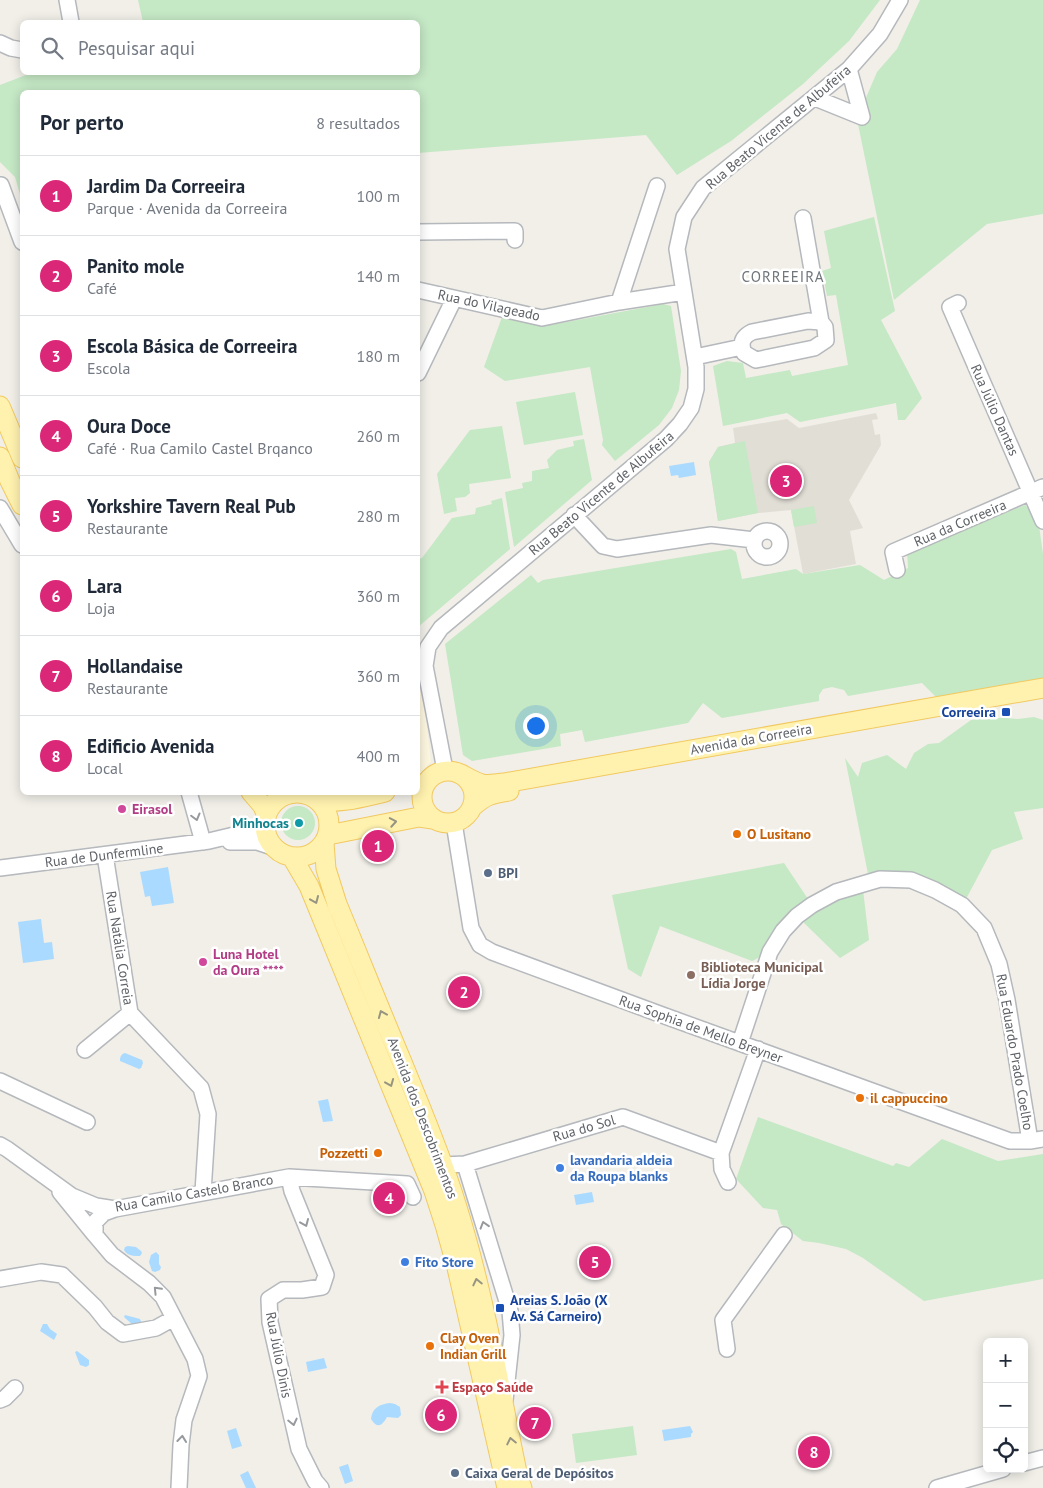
<!DOCTYPE html>
<html lang="pt">
<head>
<meta charset="utf-8">
<style>
  body { margin:0; font-family:"PT Sans",sans-serif; background:#f2f2f3; color:#1f2937 }
  .controls { position:absolute; right:15px; bottom:15px; display:grid; overflow:hidden; border-radius:8px; box-shadow:0 2px 12px #0003 }
  .controls button { width:45px; height:45px; display:grid; place-items:center; padding:0; border:0; border-bottom:1px solid #e0e1e3; background:#fff; color:#1f2937; font:25px sans-serif }
  .you { position:absolute; left:535px; top:725px; width:18px; height:18px; margin:-12px; border:4px solid #fff; border-radius:50%; background:#1a73e8; box-shadow:0 0 0 8px #1a73e833 }
  .badge { display:grid; place-items:center; width:32px; height:32px; border-radius:50%; background:#db2777; color:#fff; font-size:16px; font-weight:700 }
  .pin { position:absolute; translate:-50% -50%; border:2px solid #fff; box-shadow:0 1px 5px #0006 }
  .list { margin:0; padding:0; list-style:none }
  h2 { display:flex; justify-content:space-between; align-items:center; height:65px; margin:0; padding:0 20px; font-size:21px }
  h2 small { font-size:16px; font-weight:400; color:#747a83 }
  .list li { display:grid; grid-template-columns:32px 1fr auto; gap:15px; align-items:center; box-sizing:border-box; height:80px; padding:0 20px; border-top:1px solid #e0e1e3 }
  .list b { display:block; font-size:19px; white-space:nowrap }
  .list p { margin:0; font-size:16px; white-space:nowrap; color:#747a83 }
  .list em { font-size:16px; font-style:normal; color:#747a83 }
  .icon { flex:none; width:28px; height:28px; fill:none; stroke:currentColor; stroke-width:2; stroke-linecap:round; stroke-linejoin:round }
  .map { position:relative; flex:none; width:1043px; height:1488px; overflow:hidden }
  .search { position:absolute; background:#fff; box-shadow:0 2px 12px #0003; left:20px; top:20px; width:400px; height:55px; display:flex; align-items:center; gap:12px; box-sizing:border-box; padding:0 18px; border-radius:8px; color:#747a83; font-size:19px }
  .panel { position:absolute; background:#fff; box-shadow:0 2px 12px #0003; left:20px; top:90px; width:400px; height:705px; border-radius:8px }
  .map>svg:first-child { display:block }
  .commercial { fill:#fef7e0 }
  .education { fill:#e1ded6 }
  .green { fill:#c5e8c5 }
  .water { fill:#aadaff }
  .lines { fill:none; stroke-linecap:round; stroke-linejoin:round }
  .minor-casing { stroke:#b5b8bc; stroke-width:18 }
  .major-casing { stroke:#f2c960; stroke-width:21 }
  .minor { stroke:#fff; stroke-width:15 }
  .major { stroke:#fff2af; stroke-width:19 }
  .oneway { stroke:#979a9d }
  .oneway2 { stroke:#979581 }
  .transit-dot { fill:#1a4fb4; stroke:#fff; stroke-width:2 }
  .hotel-dot { fill:#d1479c; stroke:#fff; stroke-width:2 }
  .culture-dot { fill:#0f9aa8; stroke:#fff; stroke-width:2 }
  .food-dot { fill:#e8710a; stroke:#fff; stroke-width:2 }
  .service-dot { fill:#5c6f8a; stroke:#fff; stroke-width:2 }
  .education-dot { fill:#8d6e63; stroke:#fff; stroke-width:2 }
  .shop-dot { fill:#3f7fe0; stroke:#fff; stroke-width:2 }
  .health-dot { fill:#e0444e; stroke:#fff; stroke-width:2 }
  .labels { text-anchor:middle; stroke-width:5; stroke-linejoin:round; paint-order:stroke }
  .street-label { font-size:14px; fill:#5f6368; stroke:#fff }
  .transit-label { font-size:14px; font-weight:bold; fill:#164399; stroke:#fff; text-anchor:end }
  .hotel-label { font-size:14px; font-weight:bold; fill:#b23c85; stroke:#fff; text-anchor:start }
  .culture-label { font-size:14px; font-weight:bold; fill:#0d838f; stroke:#fff; text-anchor:end }
  .food-label { font-size:14px; font-weight:bold; fill:#c56008; stroke:#fff; text-anchor:start }
  .service-label { font-size:14px; font-weight:bold; fill:#4e5e75; stroke:#fff; text-anchor:start }
  .education-label { font-size:14px; font-weight:bold; fill:#785e54; stroke:#fff; text-anchor:start }
  .shop-label { font-size:14px; font-weight:bold; fill:#366cbe; stroke:#fff; text-anchor:start }
  .health-label { font-size:14px; font-weight:bold; fill:#be3a42; stroke:#fff; text-anchor:start }
  .neighbourhood-label { font-size:15px; letter-spacing:1px; fill:#70757a; stroke:#fff }
</style>
</head>
<body>
<div class="map">
<svg width="1043" height="1488" viewBox="0 0 1043 1488">
  <rect width="100%" height="100%" fill="#f1efe8"/>
  <path class="commercial" d="M418,682L425,710L431,762L418,776Z"/>
  <path class="education" d="M876,413L878,419L872,420L875,435L880,434L881,445L849,500L863,528L850,531L856,564L803,574L791,510L758,513L718,521L709,462L718,447L735,443L733,428L787,419L799,428Z"/>
  <path class="green" d="M138,0H880L849,41L803,84L731,141L677,175L646,135L418,153V92H22V201L15,177L0,162V85L31,73L418,72V22H143Z
    M920,0H1043V214L987,224L894,300L857,119L877,72L897,49Z
    M874,217L895,311L881,320L922,398L905,420H898L896,403L800,422L787,413L723,426L713,366L727,361L743,363L746,378L790,370L792,376L848,365L836,295L827,296L822,271L831,268L824,231Z
    M663,304L671,306L681,371L679,390L672,408L659,425L615,461L602,445L603,440L590,367L505,381L484,367L502,317L537,325H551Z
    M575,392L583,435L524,445L516,402Z
    M502,426L511,478L469,484L470,493L465,497L455,498L457,511L444,514L437,474L470,430Z
    M584,439L592,480L514,547L505,492L523,488L522,483L532,481V471L549,468L547,460L557,450L574,446L573,441Z
    M745,441L758,513L718,521L709,462L718,447Z
    M502,498L510,549L418,627V559L422,558L452,518L475,514L476,508L492,504L491,501Z
    M1025,505L1033,512L1039,526L1043,554V680L937,698L922,683L848,696L844,690L832,687L823,689L819,695V701L722,718L703,703L688,723L585,742L582,730L560,734L561,746L472,761L463,755L445,644L531,575L538,583L543,580L731,549L736,552L742,579L796,569L803,574L860,565L884,580L908,568L907,552Z
    M814,506L817,523L794,527L791,510Z
    M1034,717L1043,720V808L1014,812L1023,839L992,850L966,899L914,873L868,874L845,758L858,777L862,763L887,755L906,769L914,753L928,744L939,743L971,720L986,718H1004L1018,719Z
    M281 823a17 17 0 1 1 34 0a17 17 0 1 1-34 0Z
    M784,863L812,905L770,952L752,961L660,926L641,977L628,969L612,895Z
    M863,890L869,940L840,958L802,921L841,896Z
    M758,1117L893,1166L896,1163L909,1167L942,1139L998,1161L1043,1154V1279L924,1301L863,1258L846,1249L819,1243L803,1241L781,1224L777,1210L763,1208L736,1179Z
    M633,1426L637,1455L576,1463L572,1434Z"/>
  <path class="water" d="M694,462L696,475L679,478L678,475L671,476L669,466Z
    M168,867L174,903L152,906L150,896L145,897L140,872Z
    M41,919L44,943L52,942L54,959L23,963L18,922Z
    M125,1053L142,1060L143,1063L141,1068L139,1069L120,1061C120,1057 121,1054 125,1053Z
    M328,1099L333,1121L323,1122L318,1101Z
    M592,1192L594,1202L576,1205L574,1195Z
    M128,1246L136,1247L141,1251L142,1253L140,1256C134,1256 127,1256 124,1250L125,1247Z
    M156,1252L159,1255V1264L161,1267L160,1270L155,1272L152,1271L149,1262L151,1255Z
    M125,1315L140,1319L142,1324L134,1326L124,1317Z
    M43,1324H47L50,1329L57,1334L54,1340L40,1331Z
    M77,1351L89,1360V1365L86,1367L80,1365L75,1352Z
    M324,1358L327,1368L308,1372L306,1362Z
    M390,1403L395,1404L400,1407L401,1415L398,1418L387,1417C382,1426 377,1429 371,1419C372,1408 380,1404 390,1403Z
    M690,1426L693,1432L691,1434V1437L664,1441L662,1430Z
    M236,1428L242,1446L232,1449L227,1431Z
    M348,1464L353,1481L345,1484L339,1467Z
    M248,1471L256,1488H246L240,1475Z"/>
  <g class="lines">
    <g class="minor-casing">
      <path id="minor" d="M67,0L71,22
        M0,43L11,48L22,50
        M815,98L862,117L849,69
        M1,185L22,242
        M803,218L821,322
        M418,232L515,231V240
        M418,290L542,318L619,302L684,292
        M619,302L657,186
        M958,303L950,307L1043,521
        M808,321L821,322L825,327L826,340L814,348L756,360L744,353C740,343 742,337 752,332Z
        M695,357L742,347
        M418,373L454,299
        M0,508L22,545
        M574,515L603,546L617,549L711,535L754,540
        M754 544a13 13 0 1 1 26 0a13 13 0 1 1-26 0Z
        M897,570L893,552L1043,487
        M445,770L425,666L428,647L441,628L666,439L680,424L691,408L696,389V367L677,249L684,217L703,188L849,69L880,34L900,0
        M189,792L203,842
        M309,792V795
        M454,823L471,928L480,945L492,952L665,1016L1010,1141H1030L1043,1139
        M230,842H257L272,847
        M105,855L130,1013L201,1088L208,1114L203,1192
        M0,868L209,841L255,830L264,821
        M740,1043L770,952L783,931L797,916L812,905L836,892L880,879L911,880L935,890L962,905L984,928L999,964L1007,1000L1030,1141
        M85,1050L130,1013
        M0,1081L87,1122
        M0,1145L7,1149L72,1196L96,1206L115,1209L289,1177L407,1184L413,1197
        M465,1164L510,1311L512,1335L505,1400
        M443,1165L465,1164L623,1117L721,1153
        M289,1177L292,1191L326,1275L322,1287L302,1290H283L269,1299L270,1322L299,1449L315,1481L321,1488
        M728,1182L722,1169L721,1153L758,1049
        M60,1192L95,1235
        M115,1209L104,1213L95,1222V1235L112,1255L149,1283L163,1297L195,1359L199,1376L184,1420L181,1445L179,1488
        M0,1279L41,1272L62,1275L95,1307L107,1322L123,1334L156,1328L174,1318
        M727,1349L723,1320L784,1235
        M0,1400L5,1398L15,1388
        M1024,1463L1043,1458
        M937,1488L1003,1469"/>
    </g>
    <g class="major-casing">
      <path id="major" d="M0,406L22,458
        M0,457L10,481L22,505
        M422 797a26 26 0 1 1 52 0a26 26 0 1 1-52 0Z
        M461,774C481,785 481,786 504,783L1043,688
        M251,792L263,806L266,814
        M265 825a32 32 0 1 1 64 0a32 32 0 1 1-64 0Z
        M318,800C340,804 363,797 385,792
        M472,807C486,795 490,794 509,791
        M328,835L419,817L433,819
        M324,843L326,869L337,904C359,957 380,1010 402,1062C421,1109 441,1155 456,1204C484,1293 499,1386 518,1477L522,1488
        M292,857L309,886L434,1191L445,1225L457,1268L507,1488"/>
    </g>
    <use href="#minor" class="minor"/>
    <use href="#major" class="major"/>
  </g>
  <defs><path id="oneway-chevron" d="M-2-3.5L2.5 0L-2 3.5" fill="none" stroke-width="1.6" stroke-linecap="round" stroke-linejoin="round" transform="scale(1.25)"/></defs>
  <g class="oneway">
    <use href="#oneway-chevron" transform="translate(196 817) rotate(75)"/>
    <use href="#oneway-chevron" transform="translate(305 1223) rotate(67)"/>
    <use href="#oneway-chevron" transform="translate(484 1225) rotate(-107)"/>
    <use href="#oneway-chevron" transform="translate(157 1290) rotate(-134)"/>
    <use href="#oneway-chevron" transform="translate(293 1422) rotate(77)"/>
    <use href="#oneway-chevron" transform="translate(182 1439) rotate(-84)"/>
  </g>
  <g class="oneway2">
    <use href="#oneway-chevron" transform="translate(393 822) rotate(-10)"/>
    <use href="#oneway-chevron" transform="translate(315 900) rotate(67)"/>
    <use href="#oneway-chevron" transform="translate(382 1014) rotate(-113)"/>
    <use href="#oneway-chevron" transform="translate(390 1083) rotate(68)"/>
    <use href="#oneway-chevron" transform="translate(477 1282) rotate(-103)"/>
    <use href="#oneway-chevron" transform="translate(511 1441) rotate(-102)"/>
  </g>
  <g class="transit-dot">
    <rect x="1001" y="707" width="10" height="10" rx="2.5"/>
    <rect x="495" y="1303" width="10" height="10" rx="2.5"/>
  </g>
  <g class="hotel-dot">
    <circle cx="122" cy="809" r="5"/>
    <circle cx="203" cy="962" r="5"/>
  </g>
  <circle class="culture-dot" cx="299" cy="823" r="5"/>
  <g class="food-dot">
    <circle cx="737" cy="834" r="5"/>
    <circle cx="860" cy="1098" r="5"/>
    <circle cx="378" cy="1153" r="5"/>
    <circle cx="430" cy="1346" r="5"/>
  </g>
  <g class="service-dot">
    <circle cx="488" cy="873" r="5"/>
    <circle cx="455" cy="1473" r="5"/>
  </g>
  <circle class="education-dot" cx="691" cy="975" r="5"/>
  <g class="shop-dot">
    <circle cx="560" cy="1168" r="5"/>
    <circle cx="405" cy="1262" r="5"/>
  </g>
  <path class="health-dot" d="M439.5 1379.5h5v5h5v5h-5v5h-5v-5h-5v-5h5z"/>
  <g class="labels">
    <g class="street-label">
      <text transform="translate(778 127) rotate(-40)" y="5">Rua Beato Vicente de Albufeira</text>
      <text transform="translate(489 305) rotate(12)" y="5">Rua do Vilageado</text>
      <text transform="translate(995 410) rotate(66)" y="5">Rua Júlio Dantas</text>
      <text transform="translate(601 493) rotate(-40)" y="5">Rua Beato Vicente de Albufeira</text>
      <text transform="translate(960 523) rotate(-23)" y="5">Rua da Correeira</text>
      <text transform="translate(751 739) rotate(-10)" y="5">Avenida da Correeira</text>
      <text transform="translate(104 855) rotate(-7)" y="5">Rua de Dunfermline</text>
      <text transform="translate(120 948) rotate(81)" y="5">Rua Natália Correia</text>
      <text transform="translate(701 1029) rotate(20)" y="5">Rua Sophia de Mello Breyner</text>
      <text transform="translate(1015 1052) rotate(80)" y="5">Rua Eduardo Prado Coelho</text>
      <text transform="translate(423 1118) rotate(69)" y="5">Avenida dos Descobrimentos</text>
      <text transform="translate(584 1128) rotate(-16)" y="5">Rua do Sol</text>
      <text transform="translate(194 1193) rotate(-10)" y="5">Rua Camilo Castelo Branco</text>
      <text transform="translate(279 1355) rotate(79)" y="5">Rua Júlio Dinis</text>
    </g>
    <g class="transit-label">
      <text x="996" y="717">Correeira</text>
      <text x="510" y="1305" text-anchor="start">Areias S. João (X<tspan x="510" dy="16">Av. Sá Carneiro)</tspan></text>
    </g>
    <g class="hotel-label">
      <text x="132" y="814">Eirasol</text>
      <text x="213" y="959">Luna Hotel<tspan x="213" dy="16">da Oura ****</tspan></text>
    </g>
    <g class="culture-label">
      <text x="289" y="828">Minhocas</text>
    </g>
    <g class="food-label">
      <text x="747" y="839">O Lusitano</text>
      <text x="870" y="1103">il cappuccino</text>
      <text x="368" y="1158" text-anchor="end">Pozzetti</text>
      <text x="440" y="1343">Clay Oven<tspan x="440" dy="16">Indian Grill</tspan></text>
    </g>
    <g class="service-label">
      <text x="498" y="878">BPI</text>
      <text x="465" y="1478">Caixa Geral de Depósitos</text>
    </g>
    <g class="education-label">
      <text x="701" y="972">Biblioteca Municipal<tspan x="701" dy="16">Lídia Jorge</tspan></text>
    </g>
    <g class="shop-label">
      <text x="570" y="1165">lavandaria aldeia<tspan x="570" dy="16">da Roupa blanks</tspan></text>
      <text x="415" y="1267">Fito Store</text>
    </g>
    <g class="health-label">
      <text x="452" y="1392">Espaço Saúde</text>
    </g>
    <g class="neighbourhood-label">
      <text x="783" y="282">CORREEIRA</text>
    </g>
  </g>
</svg>
<div class="controls">
<button>+</button>
<button>−</button>
<button><svg class="icon" aria-label="locate" viewBox="0 0 24 24"><circle cx="12" cy="12" r="6"/><path d="M12 2v4M12 18v4M2 12h4M18 12h4"/></svg></button>
</div>
<div class="you"></div>
<div class="pin badge" style="left:378px;top:846px">1</div>
<div class="pin badge" style="left:464px;top:992px">2</div>
<div class="pin badge" style="left:786px;top:481px">3</div>
<div class="pin badge" style="left:389px;top:1198px">4</div>
<div class="pin badge" style="left:595px;top:1262px">5</div>
<div class="pin badge" style="left:441px;top:1415px">6</div>
<div class="pin badge" style="left:535px;top:1423px">7</div>
<div class="pin badge" style="left:814px;top:1452px">8</div>
<div class="search"><svg class="icon" aria-label="search" viewBox="0 0 24 24"><circle cx="10" cy="10" r="6"/><path d="M15 15l6 6"/></svg>Pesquisar aqui</div>
<section class="panel">
<h2>Por perto<small>8 resultados</small></h2>
<ul class="list">
<li><span class="badge">1</span><div><b>Jardim Da Correeira</b><p>Parque · Avenida da Correeira</p></div><em>100 m</em></li>
<li><span class="badge">2</span><div><b>Panito mole</b><p>Café</p></div><em>140 m</em></li>
<li><span class="badge">3</span><div><b>Escola Básica de Correeira</b><p>Escola</p></div><em>180 m</em></li>
<li><span class="badge">4</span><div><b>Oura Doce</b><p>Café · Rua Camilo Castel Brqanco</p></div><em>260 m</em></li>
<li><span class="badge">5</span><div><b>Yorkshire Tavern Real Pub</b><p>Restaurante</p></div><em>280 m</em></li>
<li><span class="badge">6</span><div><b>Lara</b><p>Loja</p></div><em>360 m</em></li>
<li><span class="badge">7</span><div><b>Hollandaise</b><p>Restaurante</p></div><em>360 m</em></li>
<li><span class="badge">8</span><div><b>Edificio Avenida</b><p>Local</p></div><em>400 m</em></li>
</ul>
</section>
</div>
</body>
</html>
